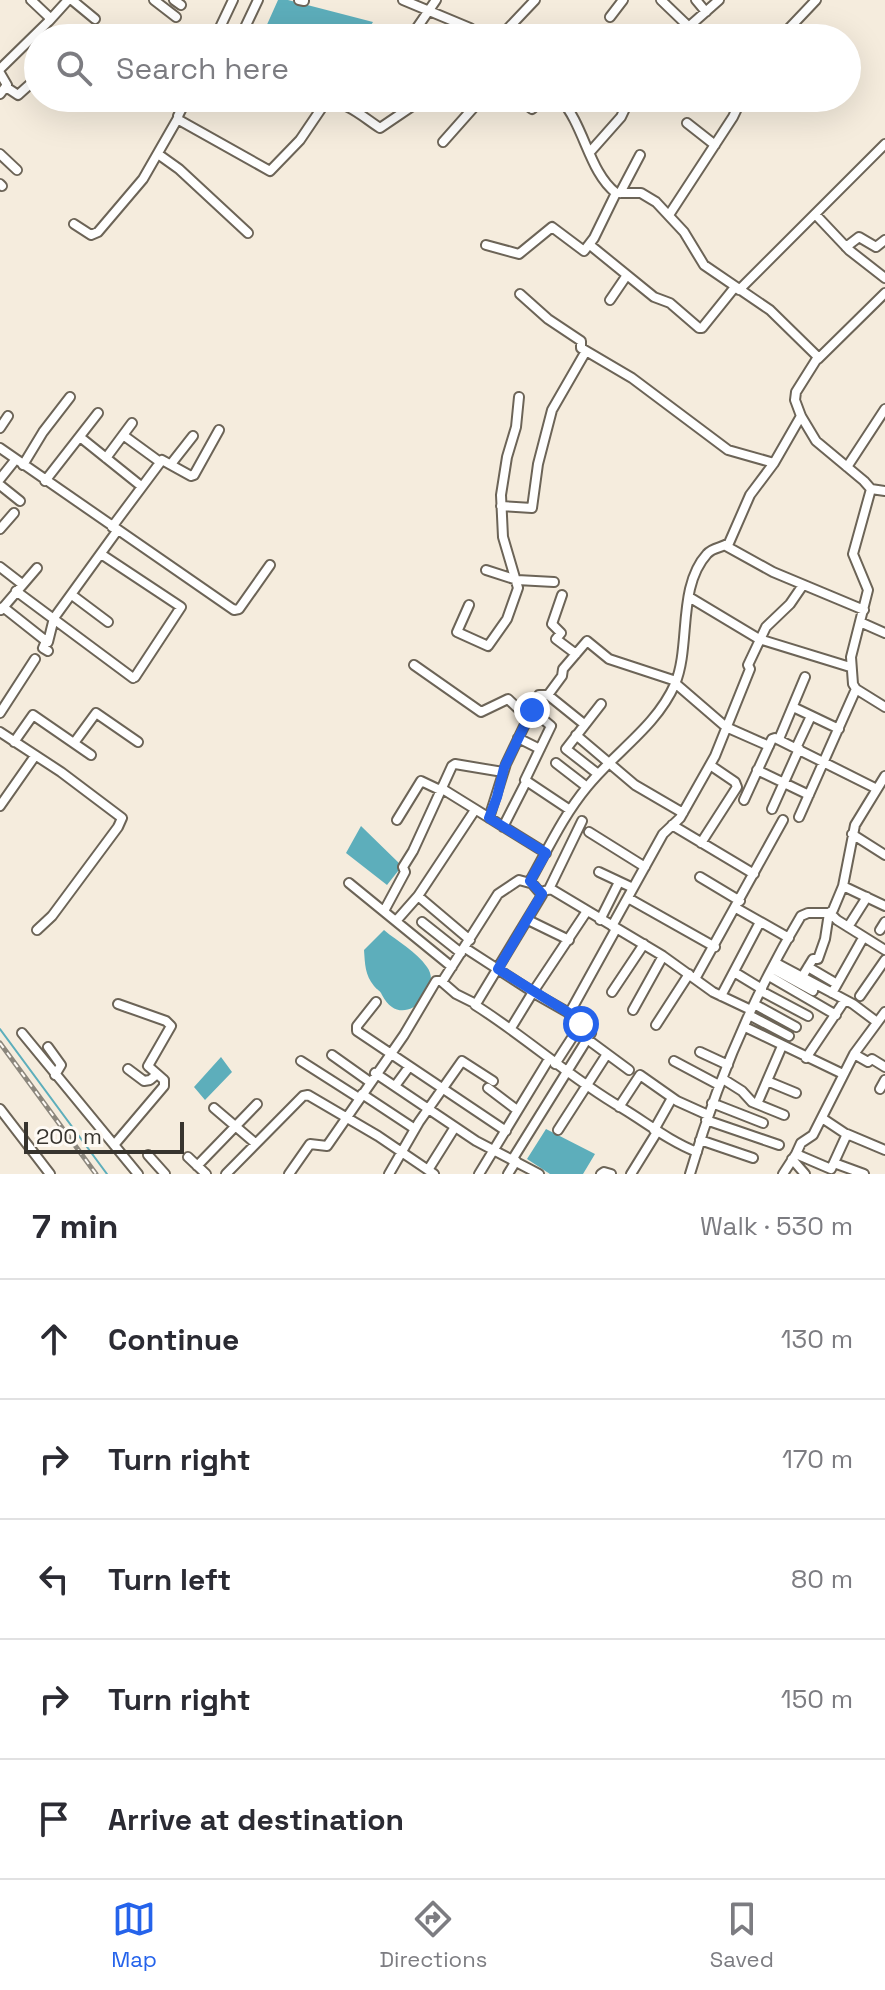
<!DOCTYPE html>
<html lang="en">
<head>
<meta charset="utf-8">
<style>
  body { margin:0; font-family:"Space Grotesk",sans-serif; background:#f7f7f7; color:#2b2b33 }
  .scale { position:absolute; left:24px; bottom:20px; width:160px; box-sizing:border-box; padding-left:8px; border:4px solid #37342e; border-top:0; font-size:22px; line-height:28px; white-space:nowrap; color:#37342e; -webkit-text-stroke:6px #fefaf4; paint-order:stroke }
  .stop { position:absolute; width:24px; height:24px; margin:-18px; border:6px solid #2563eb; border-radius:50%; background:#fff }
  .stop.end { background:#2563eb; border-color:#fff; box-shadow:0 2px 8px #0008 }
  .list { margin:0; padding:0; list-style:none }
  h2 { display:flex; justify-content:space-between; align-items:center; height:104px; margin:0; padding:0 32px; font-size:34px }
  h2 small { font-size:26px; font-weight:400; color:#7c7c81 }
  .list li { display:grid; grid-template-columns:52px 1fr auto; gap:24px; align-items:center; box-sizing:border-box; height:120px; padding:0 32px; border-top:2px solid #e1e1e2 }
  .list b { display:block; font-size:30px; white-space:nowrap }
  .list em { font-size:26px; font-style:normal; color:#7c7c81 }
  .icon { flex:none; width:44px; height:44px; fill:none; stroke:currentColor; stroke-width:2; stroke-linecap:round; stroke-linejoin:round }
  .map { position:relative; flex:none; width:885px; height:1174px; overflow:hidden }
  .search { position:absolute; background:#fff; box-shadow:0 8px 32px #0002; left:24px; right:24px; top:24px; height:88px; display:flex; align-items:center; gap:20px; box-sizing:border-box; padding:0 28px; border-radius:44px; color:#7c7c81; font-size:30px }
  .sheet { height:704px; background:#fff }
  nav { display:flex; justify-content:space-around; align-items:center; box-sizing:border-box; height:112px; border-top:2px solid #e1e1e2; background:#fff; font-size:22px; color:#7c7c81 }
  nav a { display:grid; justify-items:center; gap:4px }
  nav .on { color:#2563eb }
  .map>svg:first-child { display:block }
  .water { fill:#5daebb }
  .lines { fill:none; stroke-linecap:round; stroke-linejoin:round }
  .stream { stroke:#5daebb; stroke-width:2 }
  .minor-casing { stroke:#6c6457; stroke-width:12 }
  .minor { stroke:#fff; stroke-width:8 }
  .rail-casing { stroke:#8c877d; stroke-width:5 }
  .rail { stroke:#fefaf4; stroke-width:2; stroke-dasharray:6; stroke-linecap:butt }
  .route { stroke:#2563eb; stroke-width:10 }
</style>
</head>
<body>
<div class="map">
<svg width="885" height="1174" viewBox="0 0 885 1174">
  <rect width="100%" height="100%" fill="#f5ecdd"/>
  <path class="water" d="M278,0H288L373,22L363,38H261Z
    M361,826L402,866L387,885L346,853Z
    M384,930C398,942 416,951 427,967C444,989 402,1034 382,995C380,990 377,990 374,986C365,975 365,964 364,950Z
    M221,1057L232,1072L205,1100L194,1087Z
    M546,1129L595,1154L583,1174H550L527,1159Z"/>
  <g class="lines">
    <path class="stream" d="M0,1029L107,1174"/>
    <g class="minor-casing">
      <path id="minor" d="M72,0L95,19
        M154,0L176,17
        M174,0L181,5
        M299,0L304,1
        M403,0L470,28L485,38
        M661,0L687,25L708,38
        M696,0L706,12
        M610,17L623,0
        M49,21L68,0
        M215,38L233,0
        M240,38L258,0
        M410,38L436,0
        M499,38L535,0
        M676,38L719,0
        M780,38L816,0
        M0,69L49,21V17L31,0
        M0,73L7,85L0,94
        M6,87L18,95L38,77
        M187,98L178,116L179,120L270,171L300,140L325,103C345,99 364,118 380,128L411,107L419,98
        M517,98L532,109L545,98
        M560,98C585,127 589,172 616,193H641L656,202L684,232L704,265L770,310L818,357L796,392L795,400L801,416L816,441L864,481L871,489L853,554L868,590L851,657L853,684L856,689L885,707
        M570,109L581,98
        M687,123L715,145
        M443,142L482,98
        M590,152L621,117L630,98
        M0,154L17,170
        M158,154L179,169L248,233
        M0,184L2,186
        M620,193L640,155
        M815,214L849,250L885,278
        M669,215L733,117L742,98
        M74,224L91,235L98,232L143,179L178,118
        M486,245L519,254L552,227L584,251L594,238L616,193
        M590,245L654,297L670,303L699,328H702L735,287
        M846,247L859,237L876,247L885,240
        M739,290L885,144
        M520,294L548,319L581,341V348L632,378L728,450L774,463
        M610,300L627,275
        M818,359L885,293
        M0,428L8,416
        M123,435L160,462
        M80,437L141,486
        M0,448L234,610L239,609L270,565
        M106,458L132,423
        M171,464L193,436
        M23,465L43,432L70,397
        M847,467L885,409
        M0,479L16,459
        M45,481L98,413
        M0,485L20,501
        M871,489L885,491
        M501,506L532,508L538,464L552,410L586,351
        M112,527L162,460L191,476L194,475L219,430
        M0,529L14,513
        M726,546L773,572L864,610
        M101,554L181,607L135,677
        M0,567L22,584
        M486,570L517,580L554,582
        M16,591L133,678
        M72,595L108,622
        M562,595L552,624L561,633L556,639L576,654
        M689,597L759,639L850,667
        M469,605L457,632L488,646L507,619L518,588L503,537L501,495L507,457L516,427L519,397
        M3,607L46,641L43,648L48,651
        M1,610L37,568
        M860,622L885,633
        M48,642L54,618L117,531
        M414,665L481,712L508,699L528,718
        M675,683L726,727L769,746
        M548,695L584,724
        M793,707L839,729
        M532,710L551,726L525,780L570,810
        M0,713L35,659
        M0,732L61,772L122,818L118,827L52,916L37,930
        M576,735L635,785L683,813
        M518,738L540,749
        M779,739L805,677
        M14,742L33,715L91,755
        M74,743L96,713L138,742
        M796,748L811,716
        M556,763L587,787
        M757,770L809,795
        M598,774L566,749L601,704
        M441,788L546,853
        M744,800L772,739L775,738L877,789
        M0,806L35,756
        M772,809L799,749
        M799,817L856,689
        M489,818L506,764L539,695H548L562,676L563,669L587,641L609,659L676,681
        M397,820L421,781L440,790
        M672,825L754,874
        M503,827L526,782
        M589,832L645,867
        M852,834L885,855
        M701,843L737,787L735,782L710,765
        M599,872L633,888
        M700,877L740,901
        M349,883L452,967
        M843,886L885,906
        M549,889L582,821
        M541,892L551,889L663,956L713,992L751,1010
        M418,896L470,940
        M628,898L715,947
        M736,908L789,938
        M384,911L405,872L403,867L413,851L452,766L455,764L503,772
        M830,913L837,920L885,950
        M528,920L569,940
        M600,920L619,882
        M396,921L418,896L475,810
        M422,922L461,953
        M612,926L663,834L680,818L715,756L750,669L748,665L766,627L790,604L803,585
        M848,927L867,897
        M880,930L885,922
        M465,948L533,992L587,911
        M776,963L853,1004L877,1022
        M808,967L837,984
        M773,969L813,991
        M734,972L762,989
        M769,976L836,1015
        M802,977L813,959H818L825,939L829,913
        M695,979L783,820
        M442,982L498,894L519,880L530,883
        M761,991L808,1016
        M532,992L569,1013
        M612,992L644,944
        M832,993L863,938
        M721,996L760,922
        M860,996L885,960
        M376,1002L357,1026V1031L506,1131
        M754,1004L796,1027
        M475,1005C526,1037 570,1078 622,1108C647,1123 669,1141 697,1152
        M633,1010L663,956
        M885,1012L854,1054L813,1135L801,1143L796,1154L831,1169L847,1134L885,1150
        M749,1015L789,1036
        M656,1025L689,974
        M745,1027L843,1074
        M511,1028L533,992
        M22,1033L138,1174
        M587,1039L629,1070
        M48,1047L61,1065L55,1075
        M700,1052L728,1065
        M854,1054L868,1062L872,1059L885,1067
        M332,1055L370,1082
        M806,1058L845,1000
        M301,1061L359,1098
        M674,1061L719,1085
        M555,1064L581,1024
        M128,1069L144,1081L150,1080L156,1075
        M375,1073L476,1141L539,1174
        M723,1079L742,1091L752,1102L784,1115
        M767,1081L796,1093
        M395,1086L409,1067
        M488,1088L517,1110
        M880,1089L885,1080
        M362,1094L415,1129
        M712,1103L763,1123
        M757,1104L782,1046
        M619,1107L640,1075L677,1101L708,1115
        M214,1108L255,1143
        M0,1109L50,1174
        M822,1118L846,1134
        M706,1120L779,1145
        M558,1130L607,1054
        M654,1130L672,1098
        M700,1140L753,1158
        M114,1145L164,1086V1080L148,1066L171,1026L166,1021L118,1004
        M148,1155L165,1174
        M188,1157L206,1174
        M792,1159L805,1174
        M512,1160L591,1033L569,1014L616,929
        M834,1163L864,1174
        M197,1166L257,1104
        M428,1170L455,1127
        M226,1174L303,1096L308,1095L378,1136L434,1174
        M289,1174L310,1144L327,1146L404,1035L436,981H441L456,994L476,1004L542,895L530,881C548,849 563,816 587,787C615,752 656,727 675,684C691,646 677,587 707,554C713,547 722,548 729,543L750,495L774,463L801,416
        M389,1174L419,1122L462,1061L493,1081
        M479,1174L549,1059
        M508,1174L516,1161
        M601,1174L604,1172L611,1174
        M631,1174L657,1132
        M690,1174C716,1084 753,996 801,916L808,913H829L833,910L843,886L855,825L885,776
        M783,1174L796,1154"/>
    </g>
    <use href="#minor" class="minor"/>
    <g class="rail-casing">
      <path id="rail" d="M0,1043L96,1174"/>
    </g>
    <use href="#rail" class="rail"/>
  </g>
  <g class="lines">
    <path class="route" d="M532,710L504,768L497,797L489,818L546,853L530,881L542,894L498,969L569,1013L570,1016L581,1024"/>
  </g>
</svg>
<div class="scale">200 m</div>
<div class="stop" style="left:581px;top:1024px"></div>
<div class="stop end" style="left:532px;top:710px"></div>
<div class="search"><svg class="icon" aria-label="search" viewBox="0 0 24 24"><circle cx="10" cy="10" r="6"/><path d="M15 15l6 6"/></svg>Search here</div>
</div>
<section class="sheet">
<h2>7 min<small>Walk · 530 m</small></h2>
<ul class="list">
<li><svg class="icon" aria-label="ahead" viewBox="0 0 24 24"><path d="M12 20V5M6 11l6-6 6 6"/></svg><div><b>Continue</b></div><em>130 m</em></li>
<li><svg class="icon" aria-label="right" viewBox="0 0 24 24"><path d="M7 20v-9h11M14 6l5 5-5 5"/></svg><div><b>Turn right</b></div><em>170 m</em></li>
<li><svg class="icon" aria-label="left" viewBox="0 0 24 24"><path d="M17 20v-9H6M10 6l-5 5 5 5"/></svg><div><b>Turn left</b></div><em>80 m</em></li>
<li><svg class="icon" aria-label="right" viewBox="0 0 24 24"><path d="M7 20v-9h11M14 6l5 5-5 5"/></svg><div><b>Turn right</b></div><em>150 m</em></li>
<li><svg class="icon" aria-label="arrive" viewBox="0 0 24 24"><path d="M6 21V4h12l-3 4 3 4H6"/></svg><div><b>Arrive at destination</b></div></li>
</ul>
</section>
<nav>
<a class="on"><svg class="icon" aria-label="map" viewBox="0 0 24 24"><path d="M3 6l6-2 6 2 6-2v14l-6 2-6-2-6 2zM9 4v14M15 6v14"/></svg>Map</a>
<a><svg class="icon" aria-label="directions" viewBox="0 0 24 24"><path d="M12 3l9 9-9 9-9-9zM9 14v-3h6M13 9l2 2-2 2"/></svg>Directions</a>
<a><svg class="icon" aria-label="saved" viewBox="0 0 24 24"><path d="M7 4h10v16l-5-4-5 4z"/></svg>Saved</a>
</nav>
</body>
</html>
